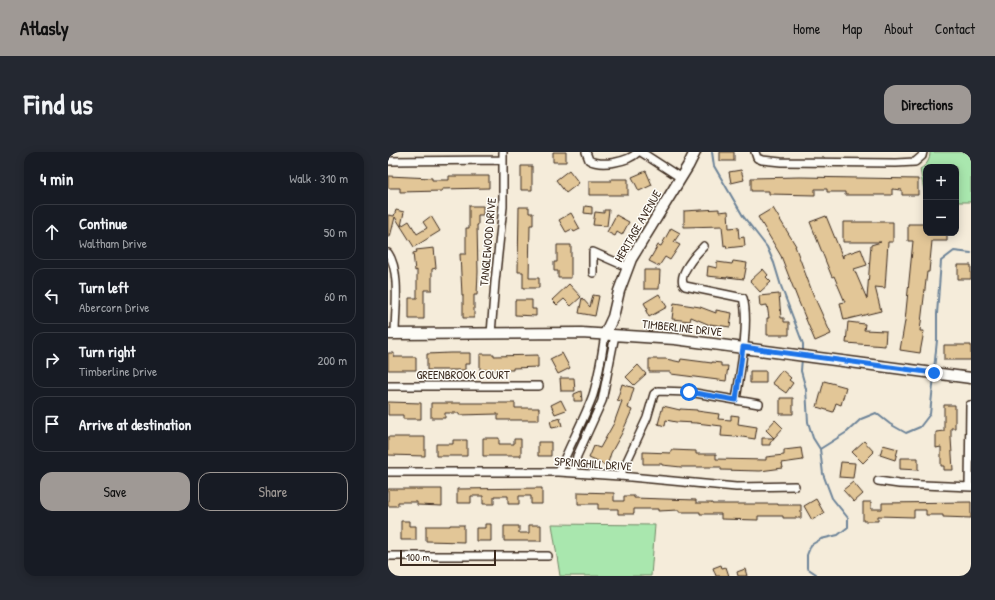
<!DOCTYPE html>
<html lang="en">
<head>
<meta charset="utf-8">
<style>
  body { margin:0; font-family:"Patrick Hand",sans-serif; background:#242831; color:#f1f3f6 }
  .controls { position:absolute; right:12px; top:12px; display:grid; overflow:hidden; border-radius:8px; box-shadow:0 2px 10px #0003 }
  .controls button { width:36px; height:36px; display:grid; place-items:center; padding:0; border:0; border-bottom:1px solid #363941; background:#171b24; color:#f1f3f6; font:20px sans-serif }
  .scale { position:absolute; left:12px; bottom:10px; width:96px; box-sizing:border-box; padding-left:4px; border:2px solid #3b2a1e; border-top:0; font-size:11px; line-height:14px; white-space:nowrap; color:#3b2a1e; -webkit-text-stroke:3px #fdfcf7; paint-order:stroke }
  .stop { position:absolute; width:12px; height:12px; margin:-9px; border:3px solid #1a73e8; border-radius:50%; background:#fff }
  .stop.end { background:#1a73e8; border-color:#fff; box-shadow:0 1px 4px #0008 }
  .list { margin:0; padding:0; list-style:none }
  h2 { display:flex; justify-content:space-between; align-items:center; height:52px; margin:0; padding:0 16px; font-size:17px }
  h2 small { font-size:13px; font-weight:400; color:#9ea1a6 }
  .list li { display:grid; grid-template-columns:26px 1fr auto; gap:12px; align-items:center; box-sizing:border-box; height:56px; margin:0 8px 8px; padding:0 8px; border:1px solid #363941; border-radius:12px }
  .list b { display:block; font-size:15px; white-space:nowrap }
  .list p { margin:0; font-size:13px; white-space:nowrap; color:#9ea1a6 }
  .list em { font-size:13px; font-style:normal; color:#9ea1a6 }
  .actions { display:flex; gap:8px; padding:12px 16px }
  .actions a { flex:1; padding:9px 0; border:1px solid #9f9995; border-radius:12px; text-align:center; font-size:14px; color:#9f9995 }
  .actions .main { background:#9f9995; color:#111 }
  .icon { flex:none; width:22px; height:22px; fill:none; stroke:currentColor; stroke-width:2; stroke-linecap:round; stroke-linejoin:round }
  .map { position:relative; flex:none; width:583px; height:424px; overflow:hidden; border-radius:12px }
  header { display:flex; align-items:center; gap:24px; box-sizing:border-box; height:56px; padding:0 20px; background:#9f9995; color:#111 }
  header strong { font-size:19px }
  nav { display:flex; gap:22px; margin-inline-start:auto; font-size:14px }
  .intro { display:flex; align-items:center; justify-content:space-between; box-sizing:border-box; height:96px; padding:0 24px }
  h1 { margin:0; font-size:28px }
  .button { padding:10px 18px; border-radius:12px; background:#9f9995; color:#111; font-size:14px; font-weight:700 }
  main { display:flex; gap:24px; padding:0 24px }
  aside { flex:1; background:#171b24; border-radius:12px; box-shadow:0 2px 10px #0003 }
  .map>svg:first-child { display:block }
  .green { fill:#a9e7ae; stroke:#728866 }
  .lines { fill:none; stroke-linecap:round; stroke-linejoin:round }
  .stream { stroke:#6c8398; stroke-width:2 }
  .building { fill:#e2c697; stroke:#3b2a1e }
  .street-casing { stroke:#3b2a1e; stroke-width:10 }
  .secondary-casing { stroke:#3b2a1e; stroke-width:13 }
  .street { stroke:#fdfcf7; stroke-width:7 }
  .secondary { stroke:#fdfcf7; stroke-width:10 }
  .route { stroke:#1a73e8; stroke-width:5 }
  .labels { text-anchor:middle; stroke-width:3; stroke-linejoin:round; paint-order:stroke }
  .street-label { font-size:12px; fill:#3b2a1e; stroke:#fdfcf7 }
</style>
</head>
<body>
<header>
<strong>Atlasly</strong>
<nav><a>Home</a><a>Map</a><a>About</a><a>Contact</a></nav>
</header>
<div class="intro"><h1>Find us</h1><a class="button">Directions</a></div>
<main>
<aside>
<h2>4 min<small>Walk · 310 m</small></h2>
<ul class="list">
<li><svg class="icon" aria-label="ahead" viewBox="0 0 24 24"><path d="M12 20V5M6 11l6-6 6 6"/></svg><div><b>Continue</b><p>Waltham Drive</p></div><em>50 m</em></li>
<li><svg class="icon" aria-label="left" viewBox="0 0 24 24"><path d="M17 20v-9H6M10 6l-5 5 5 5"/></svg><div><b>Turn left</b><p>Abercorn Drive</p></div><em>60 m</em></li>
<li><svg class="icon" aria-label="right" viewBox="0 0 24 24"><path d="M7 20v-9h11M14 6l5 5-5 5"/></svg><div><b>Turn right</b><p>Timberline Drive</p></div><em>200 m</em></li>
<li><svg class="icon" aria-label="arrive" viewBox="0 0 24 24"><path d="M6 21V4h12l-3 4 3 4H6"/></svg><div><b>Arrive at destination</b></div></li>
</ul>
<div class="actions"><a class="main">Save</a><a>Share</a></div>
</aside>
<div class="map">
<svg width="583" height="424" viewBox="0 0 583 424">
  <rect width="100%" height="100%" fill="#f5ecda"/>
  <filter id="ink" filterUnits="userSpaceOnUse"><feTurbulence type="fractalNoise" baseFrequency=".025" numOctaves="2"/><feDisplacementMap in="SourceGraphic" scale="8" xChannelSelector="R" yChannelSelector="G"/><feConvolveMatrix kernelMatrix="1 2 1 2 8 2 1 2 1" color-interpolation-filters="sRGB"/></filter>
  <g filter="url(#ink)">
    <path class="green" d="M542,0H581L583,3V50H568V15H538V50L532,17C539,13 542,8 542,0Z
      M164,372L267,373L263,424H172Z"/>
    <g class="lines">
      <path class="stream" d="M324,0L326,14L355,64L379,95L386,111L393,134L415,192V200
        M414,206L413,219L418,237L420,270L425,286L432,297
        M546,218L549,188V162L553,109L566,99L583,101
        M428,424V422L419,416V403L423,393L433,387L450,383L460,375V366L444,346L435,322L432,297L459,280L473,267L488,261L502,272L518,281L532,275L542,262L546,224"/>
    </g>
    <path class="building" d="M165,0H178V10H165Z
      M332,0H346V9H332Z
      M133,14H144V38H133Z
      M181,18L191,31L178,41L168,28Z
      M353,18L356,28L343,31L341,20Z
      M258,19L264,33L251,39L244,25Z
      M0,24L44,26V28H61V24H101V36L54,37V39L12,40V36H0Z
      M412,25L530,27V43H514V38L504,37V43H457V40H439V37H427V43L381,42V39H363V26Z
      M223,27H240V43H201V29H223Z
      M81,54H95V63H90V73H89L90,120L89,143H86V166H75V143H74L72,102H78V76H81Z
      M197,54L204,55V62L196,61Z
      M131,55H141V61H145V73H142L141,126H151V136H135V120H130Z
      M385,56L408,94H407L425,142L443,182L427,189L410,148L393,104L370,65Z
      M331,57V60L340,59L341,76L350,75L351,86L356,85L357,94L339,96L338,93L336,94L334,74L296,75V59Z
      M8,58L16,60L13,74L21,69L29,82L39,76L35,70L43,64L52,79L26,95L7,65L2,85H0V63L6,64Z
      M216,58H221L219,74L205,73L207,60L216,61Z
      M183,61L192,77L186,80L184,77L178,80L171,68Z
      M228,63L241,70L234,83L229,80L227,84L219,80Z
      M438,64L455,106V103L473,97L479,113L466,117L479,147L483,93L493,90H455V70H505V90H500L497,136L487,135L493,159L456,168L452,151L457,150L446,124L444,125L422,70Z
      M520,72H538V81H559V89H544L541,120H539L532,179H536L532,201L512,198L517,169L525,89H520Z
      M283,76L292,81L286,90L292,93L282,108L277,105L271,114L261,109L270,93L273,94Z
      M169,93H183V126H170V119H166V110H169Z
      M46,96L48,116L44,117V138H36V167H21V146H29V118L27,119L25,101L29,100L28,98Z
      M345,109L359,111L356,127L339,125V126L319,124L320,114L329,116V110L344,112Z
      M570,113H583V127H570Z
      M375,117L380,123L378,125L383,130L372,140L362,129Z
      M256,118H272L271,137H256Z
      M181,132L193,145L183,154L176,147L169,153L164,148Z
      M271,142L279,155L261,165L258,159L260,158L256,151Z
      M391,142L393,166H396V170H401V183H379V166H381L379,153L372,154L371,144Z
      M205,143L211,144L207,164L191,161L194,146L202,155Z
      M127,148H144V157H148V164L127,163Z
      M286,151L312,155L328,161V158L344,161L342,175L322,172V173L303,165L302,169L284,167Z
      M460,170L477,172L476,178L498,179L497,194L458,191Z
      M556,193H583V208H556Z
      M0,201H6V205H28V218H0Z
      M62,201H82V212H77V218H39V202Z
      M174,201L182,216L170,222L162,207Z
      M92,202H106V204L150,203V215L125,216V218H92Z
      M261,207H278L292,210L293,207L324,211V210L333,211V214H340L338,229L283,222V220H261Z
      M250,213L258,222L246,233L238,225Z
      M394,218L403,226L401,228L405,231L398,241L384,231Z
      M362,219H378V231H362Z
      M172,226H186L187,239H173Z
      M436,229L458,235L453,253L448,251L445,260L429,255Z
      M234,232L246,236L240,256L244,258L234,281L223,301L219,314L201,306L206,294L212,296L226,271L234,249L229,248Z
      M193,239L194,249H186V242Z
      M392,246H405V262H392Z
      M173,248L178,258L167,262L163,253Z
      M0,250L33,251V267H15V263H0Z
      M43,251H127V256H151V268H110V262L71,263V261H57V266H43Z
      M556,253H567V276H563V286L565,318H556V314H553V295L548,296V280L556,279Z
      M275,254L292,258V257L309,258V259L331,262L330,267L343,268V263L351,264L350,272L369,275L367,287L348,284V285L333,284L334,274L308,271L288,270L278,268L277,274L270,272Z
      M172,266L174,274L164,276L162,269Z
      M387,268L395,276L386,286L378,278Z
      M0,285H37V304L0,303Z
      M95,286H111V292H126V287H133V304H95Z
      M374,286H386L382,291V293H374Z
      M65,288H79V304H48V292H65Z
      M476,289L486,300L475,311L464,300Z
      M150,290H163V304H150Z
      M495,293L510,297L507,308L492,303Z
      M413,296L415,308L394,311L395,316L372,319L333,318V315H293L274,313V312H255V300L283,301V298L308,299V302H328V307L378,308V305L396,303V298Z
      M512,306H530V318L512,317Z
      M453,310L467,311L465,326L451,325Z
      M465,330L475,342L466,350L455,338Z
      M154,336V352H143V344H131V352H120V344H106V352H95V344H83V351H69V337Z
      M0,337H54V354L29,353V350H10V354H0Z
      M190,340L226,341V349H236V344H246V346L308,348V351H324V352H390V353H413V366H395V364H370V368L333,367V362H312V360H291V358L270,359V357H246V362H230V357H210V352H190Z
      M428,347L436,361L424,368L416,354Z
      M475,350H483V357H494V351L583,350V366L555,365V363H538V358H526V365L490,364V369H475Z
      M13,369H21V374H28V388H13Z
      M97,372H103V389H88V376H97Z
      M62,373H76V390L38,389V374H62Z
      M141,373H153V389H116V374H131V381H141Z
      M333,413L334,416L338,415L341,424H328L325,416Z
      M357,417L359,424H350L349,420Z"/>
    <g class="lines">
      <g class="street-casing">
        <path id="street" d="M198,0L201,8C213,15 240,10 250,0
          M253,0L293,26
          M367,0L369,6L374,8L393,10L508,11L527,10L534,4L535,0
          M0,9L115,8
          M316,94C309,101 287,125 297,134L355,146C362,170 352,221 348,248
          M0,101C13,120 7,159 7,182
          M205,121V100L239,115
          M103,182L107,130L115,55V0
          M0,234H151
          M0,320H171L232,324L348,335L407,334
          M171,320C181,294 196,268 205,243C211,223 214,203 217,182
          M185,320L189,304L214,249L227,183
          M232,324L259,266L266,242L270,239L301,240L371,252
          M490,329L511,332L583,335
          M581,335L582,253
          M0,404H160"/>
      </g>
      <g class="secondary-casing">
        <path id="secondary" d="M0,182L193,181L287,187L583,226
          M217,182L225,165L231,139L243,107L300,14L307,0"/>
      </g>
      <use href="#street" class="street"/>
      <use href="#secondary" class="secondary"/>
    </g>
  </g>
  <g class="lines" filter="url(#ink)">
    <path class="route" d="M301,240L348,248L355,195L546,221"/>
  </g>
  <g class="labels">
    <g class="street-label">
      <text transform="translate(250 74) rotate(-60)" y="4">HERITAGE AVENUE</text>
      <text transform="translate(100 90) rotate(-85)" y="4">TANGLEWOOD DRIVE</text>
      <text transform="translate(294 176) rotate(6)" y="4">TIMBERLINE DRIVE</text>
      <text x="75" y="227">GREENBROOK COURT</text>
      <text transform="translate(205 312) rotate(4)" y="4">SPRINGHILL DRIVE</text>
    </g>
  </g>
</svg>
<div class="controls">
<button>+</button>
<button>−</button>
</div>
<div class="scale">100 m</div>
<div class="stop" style="left:301px;top:240px"></div>
<div class="stop end" style="left:546px;top:221px"></div>
</div>
</main>
</body>
</html>
